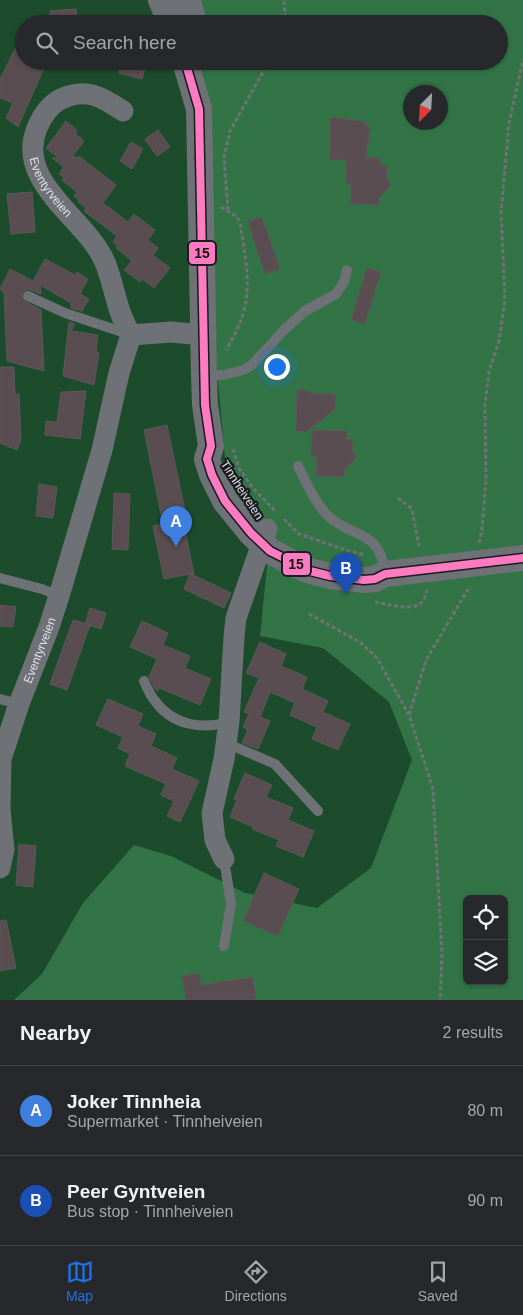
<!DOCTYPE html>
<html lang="en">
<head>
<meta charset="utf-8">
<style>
  body { margin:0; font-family:Arial,sans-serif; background:#2e3034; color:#f1f3f6 }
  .controls { position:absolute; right:15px; bottom:15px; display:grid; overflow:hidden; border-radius:8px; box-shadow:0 1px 4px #0004 }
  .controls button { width:45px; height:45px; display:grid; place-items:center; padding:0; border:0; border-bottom:1px solid #424448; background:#26282c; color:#f1f3f6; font:25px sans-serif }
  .compass { position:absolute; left:403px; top:85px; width:45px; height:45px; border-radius:50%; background:#26282c; box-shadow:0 1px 4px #0004; rotate:204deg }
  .you { position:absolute; left:276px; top:366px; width:18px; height:18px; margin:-12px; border:4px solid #fff; border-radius:50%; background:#1a73e8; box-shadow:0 0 0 8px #1a73e833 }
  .badge { display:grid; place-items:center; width:32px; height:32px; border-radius:50%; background:#1a73e8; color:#fff; font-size:16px; font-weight:700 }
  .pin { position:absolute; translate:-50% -41px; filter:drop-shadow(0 1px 2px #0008) }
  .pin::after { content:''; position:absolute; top:26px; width:18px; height:15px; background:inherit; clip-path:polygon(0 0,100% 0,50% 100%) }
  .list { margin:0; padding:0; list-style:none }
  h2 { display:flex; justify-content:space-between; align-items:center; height:65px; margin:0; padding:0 20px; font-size:21px }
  h2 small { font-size:16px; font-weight:400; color:#a4a6a9 }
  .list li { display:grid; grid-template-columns:32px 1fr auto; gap:15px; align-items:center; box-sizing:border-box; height:90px; padding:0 20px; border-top:1px solid #424448 }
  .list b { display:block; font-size:19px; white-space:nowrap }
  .list p { margin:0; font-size:16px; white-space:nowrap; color:#a4a6a9 }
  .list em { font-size:16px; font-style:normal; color:#a4a6a9 }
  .icon { flex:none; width:28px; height:28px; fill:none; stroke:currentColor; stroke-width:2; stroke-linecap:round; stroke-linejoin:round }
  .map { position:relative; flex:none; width:523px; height:1000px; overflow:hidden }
  .search { position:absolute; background:#26282c; box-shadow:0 1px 4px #0004; left:15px; right:15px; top:15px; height:55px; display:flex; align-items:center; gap:12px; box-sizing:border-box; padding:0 18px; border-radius:28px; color:#a4a6a9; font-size:19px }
  .sheet { height:245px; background:#26282c }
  nav { display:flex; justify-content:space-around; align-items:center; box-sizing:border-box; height:70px; border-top:1px solid #424448; background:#26282c; font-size:14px; color:#a4a6a9 }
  nav a { display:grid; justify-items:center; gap:2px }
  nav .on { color:#1a73e8 }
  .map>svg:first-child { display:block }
  .green { fill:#1c4c2b; fill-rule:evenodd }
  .forest { fill:#327446; fill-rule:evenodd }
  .building { fill:#5a4d51; stroke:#5a595a }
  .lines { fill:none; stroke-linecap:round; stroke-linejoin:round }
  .path { stroke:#717276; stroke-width:3; stroke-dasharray:4 2.5; stroke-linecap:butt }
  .service { stroke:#6e7175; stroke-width:10 }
  .minor { stroke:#6e7175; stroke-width:21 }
  .tertiary { stroke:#6e7175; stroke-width:26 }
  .bus-1-casing { stroke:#1a1c20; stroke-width:11 }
  .bus-1 { stroke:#fe7ac1; stroke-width:8 }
  .labels { text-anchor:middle; stroke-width:4.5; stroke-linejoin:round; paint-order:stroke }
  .street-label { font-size:12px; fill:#dee1e7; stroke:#1a1c20 }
  .line-badge { stroke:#1a1c20; stroke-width:2 }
  .pale-badge-label { font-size:14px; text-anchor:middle; font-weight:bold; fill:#111 }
</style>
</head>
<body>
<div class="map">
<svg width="523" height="1000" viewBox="0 0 523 1000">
  <rect width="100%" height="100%" fill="#33363a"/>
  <path class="green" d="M0,0H523V1000H0ZM24,24H499V61H24ZM410,92H440V122H410ZM467,899H504V981H467Z"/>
  <path class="forest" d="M167,0H523V1000H14L42,974L83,903L134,845L171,856L245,893L317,908L371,868L412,760L389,702L323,648L260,636L268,556L227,480L214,338L193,61H499V24H184ZM410,92H440V122H410ZM467,899H504V981H467Z"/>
  <path class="building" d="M76,9L78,24H50V11Z
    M24,31V61H47L18,127L6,118L13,103L0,98V79Z
    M122,61H132L146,65L142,79L119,73Z
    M330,117L362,121L370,127L366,158H380V166H387V179L392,184L379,198V205L351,204V184H346V160H330Z
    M66,121L77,130L75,133L84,141L72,157H80L116,185L103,203L128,222L134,214L155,230L148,240L158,248L153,255L170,268L154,288L142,279L140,282L124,270L132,261L116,248L118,246L113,242L117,236L84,211L86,208L78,202L79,200L74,196L77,192L62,180L64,177L59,174L64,167L52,158H59L46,148Z
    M158,130L170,147L157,156L145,139Z
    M131,142L143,149L132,169L120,161Z
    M32,192L35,232L11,234L7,194Z
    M262,217L280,269L265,274L248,222Z
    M45,259L75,275L77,272L88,279L80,294L89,299L82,311L71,308V303L40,285L41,294L28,289L22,293L23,300L41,310L44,371L7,361L4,293L0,289L10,269L33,281Z
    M367,268L381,272L365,324L351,320Z
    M69,322L75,324L71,331L98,335L96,352L99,353L94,385L63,376Z
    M0,367H14L15,394H19L21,440L17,450L0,443Z
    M297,390H308L310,393L336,394L335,409L306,432L296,431Z
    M86,391L80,439L45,435L46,421L57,422L61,392Z
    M167,425L187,520L183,521L194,574H191L231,593L224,608L184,589L190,574L164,579L153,526L163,524L144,430Z
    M312,430L347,431L346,439H353L352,451L357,456L345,470L344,477L316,476L317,457H311Z
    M39,484L57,487L53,518L36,516Z
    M114,493L130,494L128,550L112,549Z
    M0,605L16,607L13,627L0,626Z
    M90,608L106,613L101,629L85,624Z
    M73,620L90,625L67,690L50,684Z
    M142,621L168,633L163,645L190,656L185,668L211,679L200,705L159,688L158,691L155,689L149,677L157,659L130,647Z
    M260,642L286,654L281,666L307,677L302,689L328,701L323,712L350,724L338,750L312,739L317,727L290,715L295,703L270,692L260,717L270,721L258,749L242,743L248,730L243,727L249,714L244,712L259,678L246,673Z
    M108,699L143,714L138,726L156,734L151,746L177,758L172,769L199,781L180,822L167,816L174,801L161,795L166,784L125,766L130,754L118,748L123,737L96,725Z
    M245,773L272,785L266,797L293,808L288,820L314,831L303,857L276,846L279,840L252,829L253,827L230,817L237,800L234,799Z
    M19,844L36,846L33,887L16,885Z
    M264,873L299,889L278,936L243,921Z
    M6,920L16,968L0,971V921Z
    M199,973L201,985L253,977L256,1000H186L182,976Z"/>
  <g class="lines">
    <path class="path" d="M283,24L285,17L284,0
      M221,207L236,216L240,222C248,276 256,301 226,350
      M228,210L224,157L230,131L269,61
      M233,449L239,468L253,488L275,511
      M398,498L412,509L419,546
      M284,519L299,534L346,550L365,555
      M479,543L482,530L486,480L485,404L489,371L499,341L505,299L501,212L509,124L523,59
      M375,602C387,604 408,611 420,604C424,601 426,595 427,590
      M309,614L360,642L377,658L409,715L433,789L442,955L440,1000
      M409,715L426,660L470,586"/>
    <path class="service" d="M28,296L65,313L128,334
      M205,376L224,375L243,370L252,365L284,330L305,311L336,294L344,282L347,270
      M298,466C306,482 315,503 328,516C353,539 380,529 385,573
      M0,578L42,589L59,596
      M144,681C147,688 150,695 155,701C172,725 202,730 229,722
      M0,699L19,704
      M226,743L275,764L318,811
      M224,946L231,904L224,859"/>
    <g class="minor">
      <path id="s1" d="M123,111C102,97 86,87 61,99C49,105 42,116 37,128C15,182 84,217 104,260C115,285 116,312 131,335"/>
      <path d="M224,859L215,840L212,813L224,759L229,722L234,637L236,618L267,529"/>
      <path id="s2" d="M0,868L4,849L0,810L1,759L19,704L49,627L59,596L102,450L119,373L131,335L171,332L203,335"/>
    </g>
    <path class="tertiary" d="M161,0L171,24
      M187,0L195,24
      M185,61L199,109L204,376L205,405L211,446L207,459L212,475L225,501L251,533L270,551L296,565L310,571L330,576L364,580L375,579L385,574L523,558"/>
    <g class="bus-1-casing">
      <path id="bus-1" d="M185,61L199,109L205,405L211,446L207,459L212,475L225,501L251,533L270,551L310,571L330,576L364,580L375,579L385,574L523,558"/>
    </g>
    <use href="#bus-1" class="bus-1"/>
  </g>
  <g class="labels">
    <g class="street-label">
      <text dy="4" stroke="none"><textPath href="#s1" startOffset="170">Eventyrveien</textPath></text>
      <text transform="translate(242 490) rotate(57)" y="4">Tinnheiveien</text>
      <text dy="4" stroke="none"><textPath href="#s2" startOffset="225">Eventyrveien</textPath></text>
    </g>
  </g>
  <g class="line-badge">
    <rect x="188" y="241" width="28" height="24" rx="5" fill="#fe7ac1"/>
    <rect x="282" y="552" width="29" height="24" rx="5" fill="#fe7ac1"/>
  </g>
  <g class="pale-badge-label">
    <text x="202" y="258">15</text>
    <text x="296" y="569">15</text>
  </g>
</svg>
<div class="controls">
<button><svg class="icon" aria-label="locate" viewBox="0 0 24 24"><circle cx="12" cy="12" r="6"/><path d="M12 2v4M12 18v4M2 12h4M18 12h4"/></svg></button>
<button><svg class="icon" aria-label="layers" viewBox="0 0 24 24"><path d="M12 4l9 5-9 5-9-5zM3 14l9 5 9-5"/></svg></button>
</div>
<svg class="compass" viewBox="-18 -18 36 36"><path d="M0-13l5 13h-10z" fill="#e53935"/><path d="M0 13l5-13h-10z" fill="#a4a6a9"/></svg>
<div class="you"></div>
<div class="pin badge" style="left:176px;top:547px;background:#3f7fe0">A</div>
<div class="pin badge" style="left:346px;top:594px;background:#1a4fb4">B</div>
<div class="search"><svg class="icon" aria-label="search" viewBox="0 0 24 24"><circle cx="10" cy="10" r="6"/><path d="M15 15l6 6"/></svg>Search here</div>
</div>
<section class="sheet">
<h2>Nearby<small>2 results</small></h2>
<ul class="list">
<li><span class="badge" style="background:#3f7fe0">A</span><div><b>Joker Tinnheia</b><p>Supermarket · Tinnheiveien</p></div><em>80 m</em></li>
<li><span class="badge" style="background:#1a4fb4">B</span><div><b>Peer Gyntveien</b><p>Bus stop · Tinnheiveien</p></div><em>90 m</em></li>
</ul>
</section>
<nav>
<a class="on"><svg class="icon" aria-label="map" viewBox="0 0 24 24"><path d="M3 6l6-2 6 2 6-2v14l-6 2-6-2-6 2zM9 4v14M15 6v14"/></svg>Map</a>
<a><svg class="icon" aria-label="directions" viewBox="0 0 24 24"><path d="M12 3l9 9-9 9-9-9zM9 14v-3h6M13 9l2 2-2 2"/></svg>Directions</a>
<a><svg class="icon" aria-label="saved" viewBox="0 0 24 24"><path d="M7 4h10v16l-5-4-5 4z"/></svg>Saved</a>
</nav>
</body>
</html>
